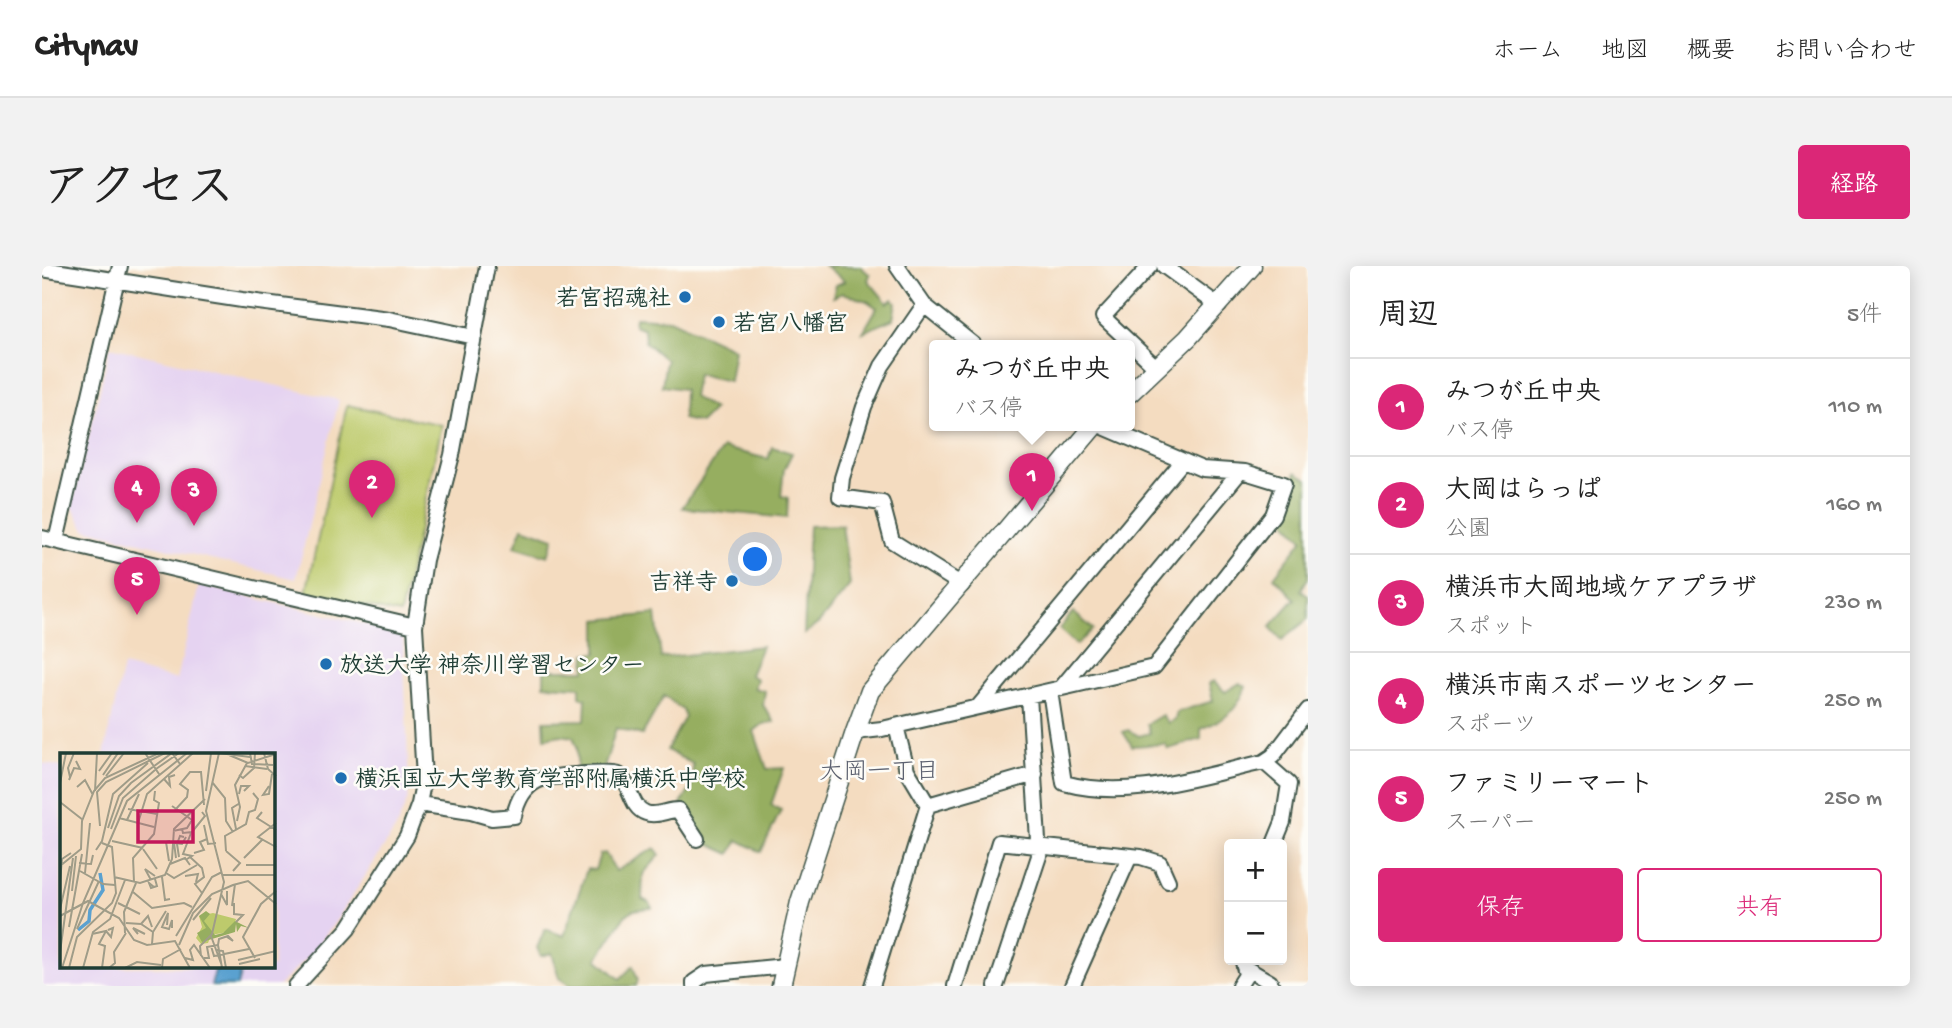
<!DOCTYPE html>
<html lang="ja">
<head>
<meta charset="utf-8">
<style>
  body { margin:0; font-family:"Gochi Hand","Klee One",sans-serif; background:#f2f2f2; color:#222 }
  .controls { position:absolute; right:21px; bottom:21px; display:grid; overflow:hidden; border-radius:7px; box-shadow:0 4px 18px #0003 }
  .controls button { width:63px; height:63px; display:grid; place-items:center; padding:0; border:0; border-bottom:2px solid #e0e0e0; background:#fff; color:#222; font:35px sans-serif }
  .you { position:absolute; left:714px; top:294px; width:24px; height:24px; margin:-18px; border:5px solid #fff; border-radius:50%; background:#1a73e8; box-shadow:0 0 0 10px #1a73e833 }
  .badge { display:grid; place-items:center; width:46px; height:46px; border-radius:50%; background:#db2777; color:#fff; font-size:23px; font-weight:700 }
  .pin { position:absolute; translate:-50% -58px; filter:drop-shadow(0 2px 4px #0008) }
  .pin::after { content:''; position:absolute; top:37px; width:24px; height:21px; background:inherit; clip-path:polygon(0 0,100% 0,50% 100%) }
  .popup { position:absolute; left:887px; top:74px; width:206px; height:91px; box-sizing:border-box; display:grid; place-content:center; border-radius:7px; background:#fff; filter:drop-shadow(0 2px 5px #0005); font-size:23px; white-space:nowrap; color:#767676 }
  .popup b { font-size:26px; color:#222 }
  .popup::after { content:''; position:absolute; left:50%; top:100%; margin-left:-14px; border:14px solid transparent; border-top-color:#fff }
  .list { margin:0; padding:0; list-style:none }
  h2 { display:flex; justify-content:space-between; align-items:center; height:91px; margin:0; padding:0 28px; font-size:30px }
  h2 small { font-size:23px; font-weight:400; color:#767676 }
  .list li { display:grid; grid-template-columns:46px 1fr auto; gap:21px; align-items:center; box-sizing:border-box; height:98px; padding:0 28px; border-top:2px solid #e0e0e0 }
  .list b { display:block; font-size:26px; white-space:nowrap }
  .list p { margin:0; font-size:23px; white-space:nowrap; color:#767676 }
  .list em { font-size:23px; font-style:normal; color:#767676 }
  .actions { display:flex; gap:14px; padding:21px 28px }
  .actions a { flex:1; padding:16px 0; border:2px solid #db2777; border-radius:7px; text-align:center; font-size:24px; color:#db2777 }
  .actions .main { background:#db2777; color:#fff }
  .map { position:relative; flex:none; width:1266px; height:720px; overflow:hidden; border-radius:7px }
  header { display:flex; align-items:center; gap:42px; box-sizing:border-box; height:98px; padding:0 35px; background:#fff; border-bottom:2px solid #e0e0e0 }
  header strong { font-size:33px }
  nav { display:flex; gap:38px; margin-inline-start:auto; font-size:24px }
  .intro { display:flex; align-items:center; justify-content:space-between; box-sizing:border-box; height:168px; padding:0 42px }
  h1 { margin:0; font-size:49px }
  .button { padding:18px 32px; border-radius:7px; background:#db2777; color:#fff; font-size:24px; font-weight:700 }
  main { display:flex; gap:42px; padding:0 42px }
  aside { flex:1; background:#fff; border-radius:7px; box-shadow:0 4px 18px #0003 }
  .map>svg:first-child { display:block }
  .built { fill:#e5d3f1 }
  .green { fill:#bdca6c; stroke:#6e8450; stroke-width:2 }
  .forest { fill:#96ae60; stroke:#5a764a; stroke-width:2 }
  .water { fill:#5aa1d0; stroke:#3c6f82; stroke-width:2 }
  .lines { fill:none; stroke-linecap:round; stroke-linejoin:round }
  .minor-casing { stroke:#3f5549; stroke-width:18 }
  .tertiary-casing { stroke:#3f5549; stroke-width:21 }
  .minor { stroke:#fff; stroke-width:14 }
  .tertiary { stroke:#fff; stroke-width:18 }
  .poi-dot { fill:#1f6fb2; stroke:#fdfcf7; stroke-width:2.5 }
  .labels { text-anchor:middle; stroke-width:5; stroke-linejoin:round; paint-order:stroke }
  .poi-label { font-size:23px; font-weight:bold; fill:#1f3d34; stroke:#fdfcf7; text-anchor:start }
  .neighbourhood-label { font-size:24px; fill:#5d6270; stroke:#fdfcf7 }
  .inset-river { fill:none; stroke:#5aa1d0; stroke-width:3.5 }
  .inset-road { fill:none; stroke:#9f9c88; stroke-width:2 }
  .view { fill:#c2185b; fill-opacity:0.15; stroke:#c2185b; stroke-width:3.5 }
  .inset-edge { fill:none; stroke:#1f3d34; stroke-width:3.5 }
</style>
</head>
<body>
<header>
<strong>Citynav</strong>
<nav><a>ホーム</a><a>地図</a><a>概要</a><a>お問い合わせ</a></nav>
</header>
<div class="intro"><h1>アクセス</h1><a class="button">経路</a></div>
<main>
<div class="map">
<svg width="1266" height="720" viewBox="0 0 1266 720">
  <rect width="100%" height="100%" fill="#fdfcf7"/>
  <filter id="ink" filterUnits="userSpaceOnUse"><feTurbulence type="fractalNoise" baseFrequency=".0143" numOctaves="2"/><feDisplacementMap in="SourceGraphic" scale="14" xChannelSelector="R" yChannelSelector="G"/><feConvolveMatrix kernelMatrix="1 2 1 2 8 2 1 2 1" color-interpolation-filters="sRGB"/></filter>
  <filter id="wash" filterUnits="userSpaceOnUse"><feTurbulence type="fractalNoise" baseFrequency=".00686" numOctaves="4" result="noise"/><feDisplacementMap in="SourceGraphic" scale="28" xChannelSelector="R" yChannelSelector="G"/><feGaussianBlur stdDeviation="1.57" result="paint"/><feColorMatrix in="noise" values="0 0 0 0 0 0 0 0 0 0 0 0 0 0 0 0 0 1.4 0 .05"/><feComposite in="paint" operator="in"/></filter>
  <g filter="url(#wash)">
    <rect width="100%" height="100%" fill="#f4dcc0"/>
    <path class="built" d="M68,81L297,134L254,313L43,263L30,240Z
      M157,319L353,365L361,373L367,523L365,535L354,562L296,652L271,686L236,720H0V497L19,501V701H231V489H62L81,400L135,414Z"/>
    <path class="green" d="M305,139L400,159L358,348L264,327Z"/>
    <path class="forest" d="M783,0H818L828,9L826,14L845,37L851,33L854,36L851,53L821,66L835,42L825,35L801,27L791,31L794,19L803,15Z
      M593,51L628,53L692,83L687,115L655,108L651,131L672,143L658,157L641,153L642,123L620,120L624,94L603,76L602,63L592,59Z
      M730,181L750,187L742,203L739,230L746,232L745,252L640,242L681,182L726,193Z
      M1254,206L1266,213V312L1259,324L1266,330V353L1240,374L1228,361L1253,333L1232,311L1261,273L1239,251Z
      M800,259L808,319L777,357L762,368L767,260Z
      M481,261L512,272L506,290L473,280Z
      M1031,346L1051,363L1035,379L1017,363Z
      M614,348L619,392L720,380L708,409L715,413L712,422L723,425L721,439L732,456L721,458L712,465L725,503L742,502L729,539L739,544L719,586L696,574L688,588L664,577L639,538L650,521L651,498L625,484L643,451L641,444L622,430L600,469L574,462L562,502L535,504V481L531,471L519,469L503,472L502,455L543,454L544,433L538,431V421L502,419V404H543L544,388L555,387V354Z
      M1172,415L1183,426L1198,417L1204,421C1194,446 1184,453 1159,463V473L1126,483L1123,478L1090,480L1081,466L1086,464L1097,470L1108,467L1105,458L1120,449L1126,457L1133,453L1135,446L1171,435L1167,417Z
      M613,582L618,589L601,608L600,633L608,637L610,642L591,644L583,650L555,693L578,713L591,700L596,714L594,720H529L517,712L510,687L499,690L495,682L503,663L522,670L545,603L553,604L558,588L563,587L574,605Z"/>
    <path class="water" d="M174,701H200L195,720H169Z"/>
  </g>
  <g filter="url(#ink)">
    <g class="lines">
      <g class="minor-casing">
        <path id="minor" d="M855,0L882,39L932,79
          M1108,0L1061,51L1115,102
          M1122,0L1177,40
          M0,3L200,34L347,53L432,71
          M882,39L840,100L822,141L800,212L798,231L840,237L850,275L920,319
          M0,272L373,360
          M14,275L78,0
          M1019,422L1198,206
          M1008,425L1022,517C1087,535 1158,510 1222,496L1231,490L1266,444
          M936,441L1141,195
          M854,460L865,504L886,539
          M813,466L840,463L1112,401L1231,249L1242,218L1203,206L1160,203L1057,159
          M1222,496L1247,518L1241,556L1232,578
          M377,538L429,546L450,552L472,550C475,536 481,522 495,515C503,510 569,505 576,509C590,518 587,541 604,547C614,551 625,544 636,544L655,573
          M1202,701L1228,716L1230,720
          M254,720L306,663L365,570L377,538L382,512L373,360L383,294L410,189L445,0
          M652,720V716L664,708L743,700
          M830,720L886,539L993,508
          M913,720L957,576L1099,591L1118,597L1126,615
          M954,720L997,590L987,430
          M1030,720L1088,590
          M1197,720L1204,709L1201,696"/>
      </g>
      <g class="tertiary-casing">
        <path id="tertiary" d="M1088,127L1146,72L1210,0
          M739,720L758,636L813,466L828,425L1053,159"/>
      </g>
      <use href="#minor" class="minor"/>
      <use href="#tertiary" class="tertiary"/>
    </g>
  </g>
  <g class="poi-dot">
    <circle cx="643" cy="31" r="7"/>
    <circle cx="677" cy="56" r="7"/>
    <circle cx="690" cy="315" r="7"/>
    <circle cx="284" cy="398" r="7"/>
    <circle cx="299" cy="512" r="7"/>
  </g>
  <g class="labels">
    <g class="poi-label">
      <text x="629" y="39" text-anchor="end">若宮招魂社</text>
      <text x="691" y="64">若宮八幡宮</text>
      <text x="676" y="323" text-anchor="end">吉祥寺</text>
      <text x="298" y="406">放送大学 神奈川学習センター</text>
      <text x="313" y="520">横浜国立大学教育学部附属横浜中学校</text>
    </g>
    <g class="neighbourhood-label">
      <text x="837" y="512">大岡一丁目</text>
    </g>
  </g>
  <g transform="translate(18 487)">
    <rect width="215" height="215" fill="#f4dcc0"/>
    <path d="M153,160L176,166L173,178L151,182L148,190L141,191L136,185L142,174L139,163Z" fill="#bdca6c"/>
    <path d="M146,158L150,161L144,168L155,182L163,180L175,168L189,175L181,173L177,179L176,171L175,179L142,189L137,180L146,175L139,163Z" fill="#96ae60"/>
    <path class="inset-river" d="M18,177L29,168L30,157L43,137L40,120"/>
    <path class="inset-road" d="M85,0L99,21M159,0L190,4M190,0L192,11L213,12M204,0L208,16L216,23M169,2L188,10L216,1M185,13L207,16M96,16L119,0M39,18L52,0M43,22L58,0M179,22L183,25L194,15L195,0M46,23L64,0M10,24L8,15L14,0M104,26L110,33L109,24L115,22M9,27L14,15L20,16L16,8M152,29L165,45L166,68L173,79M0,30L6,0M209,33L203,42L209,41L212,21M17,34L25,27L33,42M35,38L37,0M146,38L151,0M179,41L181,33H189L184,38M0,49L23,67M112,53L132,67L127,75L113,78M68,56L97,61M115,57L127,44L128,37L120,31L130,19H141L144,52M202,59L197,65L216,77M59,65L94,74M67,67L79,41M177,68L180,54L175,32L187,10M78,70L87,41L133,0M216,70L198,84L216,94M144,72L148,91L156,90M40,73L37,39L46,29L105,0M48,75L59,43L71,30L112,0L120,11M51,76L63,45L95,17M122,76L123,80L132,79L145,63L142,59M176,76L172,55L180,50M52,88L83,95M83,96L97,116M36,97L42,88L53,41L88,10M166,98L165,83L186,71L189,59L195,57L198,46L193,40M166,98L180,110L173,118M134,100L144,97L140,89L147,86M119,104L117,91L120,83L124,84M130,104L142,115L144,124L135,131L142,140M116,105L114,90L122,91L126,84M184,105L203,86M127,106L132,103L123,101L131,80M109,108L106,89L110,88M19,110L31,111L33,102M110,111L125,105L130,112M186,112H216M0,113L21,96L22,68L34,38L45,25L99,0M20,118L43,131L55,132M25,120L30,70M106,120L114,125L137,112M162,122H216M125,123L138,121L136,129M54,124L80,130L105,122L112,106L114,76L145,46M102,124L105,147L110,146M91,127L85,116L95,123M0,129L2,106L11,100M74,129L73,105L94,81L99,50L94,47L95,38M94,134L89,130L91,135L97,133L95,126M12,138L16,103M73,139L92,155L124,150L132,154M161,141L167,152V138M58,150L80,161M174,150V161L183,162L176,169M172,153L175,131M0,156L10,113M0,163L28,148L59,165L74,187L87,192L115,188L130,215M133,167L151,145M66,170L81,171L93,179M81,171L88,163L92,174M107,172L108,160L102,174L109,176L112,167V175M9,174L22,101M17,176L39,128M46,178L51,184L53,175L48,177M65,180L64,159L76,130M32,181L46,178L39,191L45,193L42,215M78,181L73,175L85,181M116,183L152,124L162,119M151,183L162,213M92,191L93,179L106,158M119,192L133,160L152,141L173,132L188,128L216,151M158,192L159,186L168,183L173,188L167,184M151,193L154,203L189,196M157,197L163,198L166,215M0,199L13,105M141,203L140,193L152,181L164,129L146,58L159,0M125,205L133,207L130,197L134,192L150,215M144,205H149L147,194L158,192L162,215M195,205L183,184L201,151L216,138M178,207L216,198M179,211L200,206M2,215L23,150L67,48L127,0M9,215L17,184L52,150L56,140L52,94L42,90M23,215L33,179L50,166L65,127M49,215L55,210L54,199L66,180M65,215L77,209L101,212M102,215L103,206L121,196"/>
    <path class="view" d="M78,58H133V89H78Z"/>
    <rect width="215" height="215" class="inset-edge"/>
  </g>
</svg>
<div class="controls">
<button>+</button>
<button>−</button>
</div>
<div class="you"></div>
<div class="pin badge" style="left:990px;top:245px">1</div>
<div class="popup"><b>みつが丘中央</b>バス停</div>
<div class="pin badge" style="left:330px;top:252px">2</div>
<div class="pin badge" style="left:152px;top:260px">3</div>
<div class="pin badge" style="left:95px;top:257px">4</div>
<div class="pin badge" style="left:95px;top:349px">5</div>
</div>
<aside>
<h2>周辺<small>5件</small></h2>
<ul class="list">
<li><span class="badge">1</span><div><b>みつが丘中央</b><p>バス停</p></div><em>110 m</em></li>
<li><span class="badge">2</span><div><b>大岡はらっぱ</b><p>公園</p></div><em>160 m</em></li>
<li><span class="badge">3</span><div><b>横浜市大岡地域ケアプラザ</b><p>スポット</p></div><em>230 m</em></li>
<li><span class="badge">4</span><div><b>横浜市南スポーツセンター</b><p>スポーツ</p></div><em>250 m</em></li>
<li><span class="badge">5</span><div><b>ファミリーマート</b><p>スーパー</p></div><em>250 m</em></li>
</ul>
<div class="actions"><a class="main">保存</a><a>共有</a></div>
</aside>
</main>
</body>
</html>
